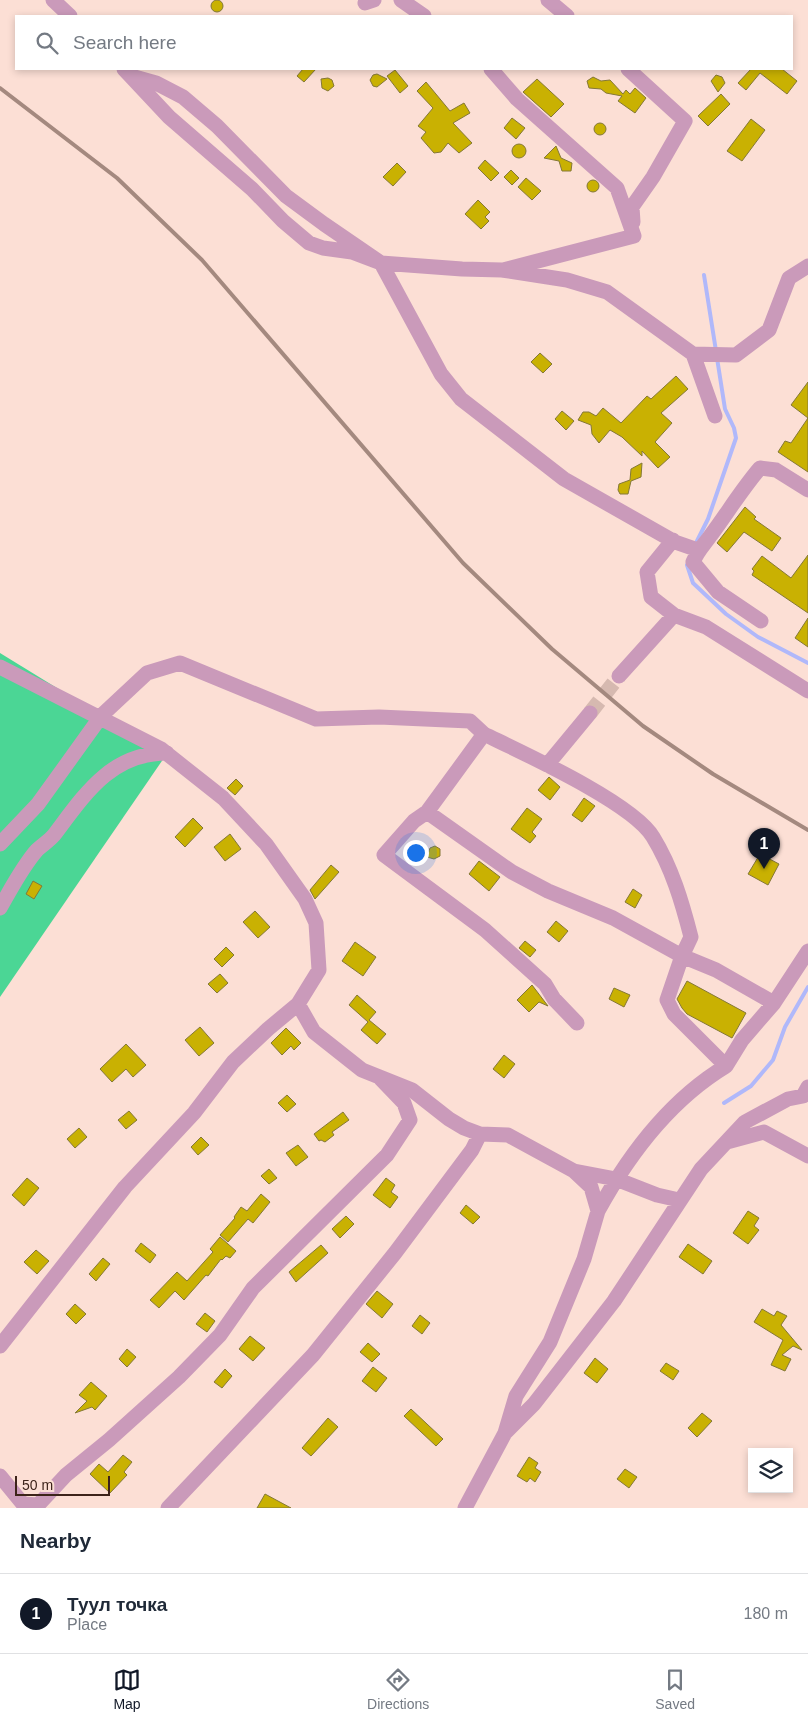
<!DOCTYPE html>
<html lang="en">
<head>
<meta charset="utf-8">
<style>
  body { margin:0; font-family:Helvetica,sans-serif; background:#f2f2f3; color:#1f2937 }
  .controls { position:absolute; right:15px; bottom:15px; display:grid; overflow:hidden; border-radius:0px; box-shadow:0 2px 8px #0003 }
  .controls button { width:45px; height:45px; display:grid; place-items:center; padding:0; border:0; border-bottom:1px solid #e0e1e3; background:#fff; color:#1f2937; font:25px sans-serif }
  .scale { position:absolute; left:15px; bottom:12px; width:95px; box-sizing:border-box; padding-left:5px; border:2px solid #3d231a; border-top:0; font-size:14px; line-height:18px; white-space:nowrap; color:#3d231a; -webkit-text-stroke:4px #fcdfd5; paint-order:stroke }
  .you { position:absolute; left:415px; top:852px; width:18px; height:18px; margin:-12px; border:4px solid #fff; border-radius:50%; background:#1a73e8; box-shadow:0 0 0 8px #1a73e833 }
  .badge { display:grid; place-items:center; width:32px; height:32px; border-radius:50%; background:#111827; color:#fff; font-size:16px; font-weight:700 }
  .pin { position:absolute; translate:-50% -41px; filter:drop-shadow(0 1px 2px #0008) }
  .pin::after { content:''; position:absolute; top:26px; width:18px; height:15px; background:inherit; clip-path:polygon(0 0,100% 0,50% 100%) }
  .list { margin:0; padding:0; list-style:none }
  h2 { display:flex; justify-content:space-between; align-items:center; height:65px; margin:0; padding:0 20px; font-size:21px }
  h2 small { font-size:16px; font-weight:400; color:#747a83 }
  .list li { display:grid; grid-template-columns:32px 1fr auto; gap:15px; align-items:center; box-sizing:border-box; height:80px; padding:0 20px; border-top:1px solid #e0e1e3 }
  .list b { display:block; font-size:19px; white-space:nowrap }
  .list p { margin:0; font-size:16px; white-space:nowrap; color:#747a83 }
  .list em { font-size:16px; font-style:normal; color:#747a83 }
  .icon { flex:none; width:28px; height:28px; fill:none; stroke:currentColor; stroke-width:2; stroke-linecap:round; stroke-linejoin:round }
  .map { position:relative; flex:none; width:808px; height:1508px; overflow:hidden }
  .search { position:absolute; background:#fff; box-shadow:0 2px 8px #0003; left:15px; right:15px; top:15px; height:55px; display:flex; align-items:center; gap:12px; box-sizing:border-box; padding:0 18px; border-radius:0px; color:#747a83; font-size:19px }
  .sheet { height:145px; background:#fff }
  nav { display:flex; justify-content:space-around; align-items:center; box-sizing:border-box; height:70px; border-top:1px solid #e0e1e3; background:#fff; font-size:14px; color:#747a83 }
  nav a { display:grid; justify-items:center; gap:2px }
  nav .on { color:#111827 }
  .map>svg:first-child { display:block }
  .green { fill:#4bd695 }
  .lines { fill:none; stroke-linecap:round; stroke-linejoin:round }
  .stream { stroke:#b0b8fa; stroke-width:4 }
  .building { fill:#c9b102; stroke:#847837 }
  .minor-tunnel { stroke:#d6b9b0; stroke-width:15; stroke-dasharray:15 8; stroke-linecap:butt }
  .minor { stroke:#ca9aba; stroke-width:15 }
  .rail { stroke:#a4897f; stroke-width:4 }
</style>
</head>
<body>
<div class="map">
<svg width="808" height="1508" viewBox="0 0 808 1508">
  <rect width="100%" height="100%" fill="#fcdfd5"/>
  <path class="green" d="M0,653L166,755L0,997Z"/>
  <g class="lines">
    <path class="stream" d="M704,275L716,351
      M695,545L708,519L736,438L734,428L725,409L717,358
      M687,565L693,583L726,614L758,637L808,663
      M724,1103L751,1086L773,1060L785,1027L808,987"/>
  </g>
  <path class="building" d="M211 6a6 6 0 1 1 12 0a6 6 0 1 1-12 0Z
    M303,69H316L304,82L297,76Z
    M751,69H782L797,81L787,94L760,73L746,90L738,83Z
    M395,70L408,86L400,93L387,76Z
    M377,74L387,79L377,87L373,86L370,80L373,75Z
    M716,75L722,77L725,83L718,92L711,81Z
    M593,77L601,81L610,80L623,94L626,90L630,94L635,88L646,98L635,113L618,101L622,96L606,93L601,89L589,88L587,81Z
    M328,78L332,80L334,86L328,91L322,88L321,79Z
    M537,79L564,104L551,117L523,92Z
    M426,82L450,111L464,103L470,113L453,123L472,143L459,153L448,143L441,152L434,153L421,138L426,132L418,126L433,108L417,91Z
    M721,94L730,104L708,126L698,116Z
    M512,118L525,128L516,139L504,128Z
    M751,119L765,130L742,161L727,151Z
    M594 129a6 6 0 1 1 12 0a6 6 0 1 1-12 0Z
    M512 151a7 7 0 1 1 14 0a7 7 0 1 1-14 0Z
    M556,146L561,158L572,163L571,171H562L559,161L544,158Z
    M485,160L499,173L491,181L478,168Z
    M397,163L406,172L393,186L383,177Z
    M511,170L519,178L512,185L504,177Z
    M526,178L541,191L532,200L518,187Z
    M587 186a6 6 0 1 1 12 0a6 6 0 1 1-12 0Z
    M478,200L490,212L485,217L489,221L481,229L465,214Z
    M540,353L552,364L543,373L531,362Z
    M676,376L688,389L661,413L672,423L655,442L670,457L658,468L642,451V456L622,437L610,430L599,443L592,434L591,425L578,420L583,412H589L596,416L603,408L621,423L647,396L651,399Z
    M808,382V472L778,452L785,441L791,443L808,418L791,405Z
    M562,411L574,421L566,430L555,419Z
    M642,463L641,477L631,481L628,494H620L618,490L619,484L630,480L631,469Z
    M745,507L756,517L754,519L781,538L772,551L744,532L727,552L717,543Z
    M808,555V613L752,575L754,571L752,569L762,556L791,578Z
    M808,618V647L795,638Z
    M549,777L560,787L550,800L538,790Z
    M236,779L243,786L235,795L227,788Z
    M584,798L595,806L582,822L572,815Z
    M527,808L542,819L532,832L536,836L530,843L511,829Z
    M193,818L203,828L185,847L175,837Z
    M230,834L241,849L225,861L214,847Z
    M435,846L440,849V856L434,859L427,857L430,848Z
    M760,854L779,864L768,885L748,874Z
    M479,861L500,877L489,891L469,874Z
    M331,865L339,872L315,899L310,890Z
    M33,881L42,886L34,899L26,894Z
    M633,889L642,895L635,908L625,902Z
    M255,911L270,927L258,938L243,922Z
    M556,921L568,931L559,942L547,932Z
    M525,941L536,950L530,957L519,948Z
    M355,942L376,957L363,976L342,961Z
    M226,947L234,955L222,967L214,959Z
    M220,974L228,983L217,993L208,984Z
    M687,981L746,1013L732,1038L687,1014L682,1008L677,999Z
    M532,985L548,1006L539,1002L529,1012L517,1000Z
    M614,988L630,995L624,1007L609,999Z
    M357,995L376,1012L369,1020L386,1034L377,1044L361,1030L368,1022L349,1005Z
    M200,1027L214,1043L199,1056L185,1040Z
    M286,1028L301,1043L294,1050L291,1046L282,1055L271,1043Z
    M126,1044L146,1065L133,1077L126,1069L112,1082L100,1069Z
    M504,1055L515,1064L504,1078L493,1069Z
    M287,1095L296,1104L287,1112L278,1103Z
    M129,1111L137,1120L126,1129L118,1120Z
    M343,1112L349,1120L332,1132L334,1135L325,1142L321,1140L319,1141L314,1134Z
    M79,1128L87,1137L75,1148L67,1139Z
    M201,1137L209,1145L198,1155L191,1147Z
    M298,1145L308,1157L296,1166L286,1153Z
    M269,1169L277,1178L269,1184L261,1176Z
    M27,1178L39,1188L24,1206L12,1195Z
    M386,1178L395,1185L391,1192L398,1197L390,1208L373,1195Z
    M261,1194L270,1202L253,1223L248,1219L228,1242L220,1235L235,1218L234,1217L241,1207L247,1211Z
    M466,1205L480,1217L473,1224L460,1213Z
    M748,1211L759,1218L754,1226L759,1230L748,1244L733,1233Z
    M346,1216L354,1224L340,1238L332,1229Z
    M220,1237L236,1251L230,1258L226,1256L222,1260L221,1259L208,1276L206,1275L184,1300L175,1291L159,1308L150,1300L177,1272L187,1281L213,1252L210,1249Z
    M141,1243L156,1255L150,1263L135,1251Z
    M688,1244L712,1261L703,1274L679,1257Z
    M321,1245L328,1253L296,1282L289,1272Z
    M36,1250L49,1261L37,1274L24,1262Z
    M103,1258L110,1264L96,1281L89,1274Z
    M377,1291L393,1304L382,1318L366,1304Z
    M75,1304L86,1314L76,1324L66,1314Z
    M762,1309L774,1316L777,1311L787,1316L781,1325L802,1350L793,1346L782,1355L791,1359L785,1371L771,1365L783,1340L754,1322Z
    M205,1313L215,1321L207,1332L196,1324Z
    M420,1315L430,1323L422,1334L412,1326Z
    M250,1336L265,1348L253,1361L239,1349Z
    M368,1343L380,1354L372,1362L360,1352Z
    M127,1349L136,1357L127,1367L119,1359Z
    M595,1358L608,1369L597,1383L584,1373Z
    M666,1363L679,1371L673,1380L660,1371Z
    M373,1367L387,1378L376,1392L362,1381Z
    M225,1369L232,1376L222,1388L214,1382Z
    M91,1382L107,1396L95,1410L92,1407L75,1413L87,1401L79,1395Z
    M411,1409L443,1439L436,1446L404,1416Z
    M702,1413L712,1421L697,1437L688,1428Z
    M328,1418L338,1427L311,1456L302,1448Z
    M123,1455L132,1462L124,1472L127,1475L110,1493L90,1474L99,1464L108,1472Z
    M529,1457L538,1463L535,1468L541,1472L535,1482L530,1478L527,1482L517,1476Z
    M625,1469L637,1477L629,1488L617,1479Z
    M265,1494L291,1508H257Z"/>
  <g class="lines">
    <path class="minor-tunnel" d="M590,713L619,676"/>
    <path class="minor" d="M53,0L70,16
      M401,0L424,16
      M548,0L567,16
      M365,3L374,0
      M124,69L169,117L252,189L283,221L309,243L323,248L352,252L381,263L462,269L502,270L567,280L607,292L693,354L715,416
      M491,69L517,99L617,188L634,236L503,270
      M628,69L685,121L653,177L632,207L633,222
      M131,76L156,83L183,97L217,126L286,196L324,224L381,263L441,374L461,399L564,479L675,542L698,550
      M693,354L736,355L769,330L789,278L808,266
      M673,540L647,572L651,597L674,615L706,627L808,691
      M761,621L718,592L693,562C698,550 704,545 711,535C728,512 742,489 760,468L776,470L808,490
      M0,667L161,749L223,798L266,844L305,899L316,923L319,970L298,1004L268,1029L233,1062L194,1113L125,1187L0,1346
      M619,676L674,615
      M547,765L590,713
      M427,812L512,872L548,891L613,918L682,956L667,1000L674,1014L726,1066C670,1100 629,1154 598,1211
      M0,844L38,804L102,715L147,673L180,663L316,719L379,717L470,721L484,734
      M0,908C11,889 22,867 37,850C42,845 49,841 54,835C85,794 111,753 167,753
      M298,1004L314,1032L362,1070L412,1090L449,1119L464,1128L480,1134L508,1135L574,1171L591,1187L598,1211L584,1259L550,1342L516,1396L505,1433
      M577,1023L554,999L545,984L485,930L384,855L414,821L427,812L484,734C523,753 633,803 653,837C672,868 682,902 691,937L682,956L716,970L774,1003
      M726,1066L742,1040L774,1003L808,951
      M727,1142L764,1132L808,1156
      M574,1171L616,1179L657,1195L679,1200
      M0,1476L23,1504L38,1505L66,1475L109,1440L179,1377L220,1335L253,1288L387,1155L410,1120L404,1103L379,1077
      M168,1508L313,1355L395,1253L472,1150L480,1134
      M465,1508L505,1433L534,1404L614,1301L701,1169L745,1122L788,1099L803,1096L808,1087"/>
    <path class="rail" d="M0,88L117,178L202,260L463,563L552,649L643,726L713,774L808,830"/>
  </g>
</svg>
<div class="controls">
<button><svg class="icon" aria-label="layers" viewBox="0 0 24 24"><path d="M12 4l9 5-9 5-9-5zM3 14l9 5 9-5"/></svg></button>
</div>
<div class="scale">50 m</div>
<div class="you"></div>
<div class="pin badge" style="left:764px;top:869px">1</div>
<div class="search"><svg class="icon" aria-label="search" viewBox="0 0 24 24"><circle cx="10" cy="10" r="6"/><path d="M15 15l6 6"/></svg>Search here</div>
</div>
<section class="sheet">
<h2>Nearby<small></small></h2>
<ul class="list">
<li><span class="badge">1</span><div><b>Туул точка</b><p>Place</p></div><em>180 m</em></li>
</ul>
</section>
<nav>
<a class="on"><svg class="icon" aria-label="map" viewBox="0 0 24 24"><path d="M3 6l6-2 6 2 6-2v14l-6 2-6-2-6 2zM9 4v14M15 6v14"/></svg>Map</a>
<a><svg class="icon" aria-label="directions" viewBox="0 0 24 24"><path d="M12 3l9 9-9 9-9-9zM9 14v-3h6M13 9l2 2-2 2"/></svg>Directions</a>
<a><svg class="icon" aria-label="saved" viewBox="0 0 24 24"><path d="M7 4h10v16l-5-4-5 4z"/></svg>Saved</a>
</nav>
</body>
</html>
